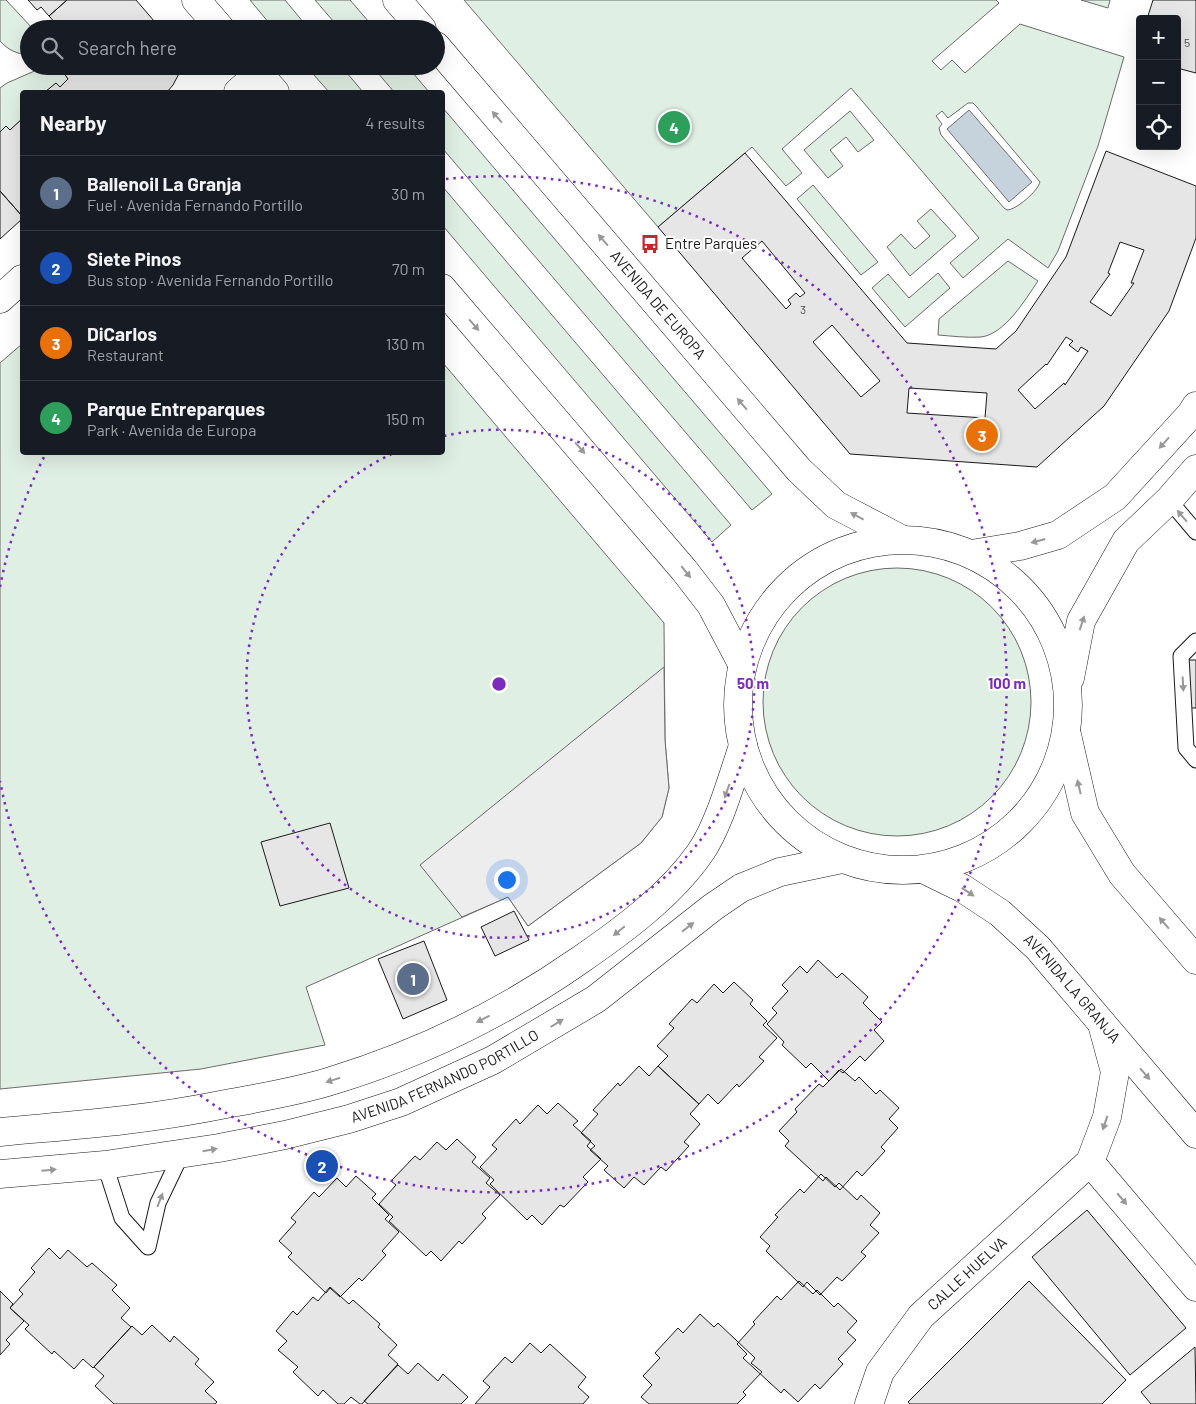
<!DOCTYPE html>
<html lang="en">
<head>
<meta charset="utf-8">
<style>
  body { margin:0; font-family:Barlow,sans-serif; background:#242831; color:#f1f3f6 }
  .controls { position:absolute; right:15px; top:15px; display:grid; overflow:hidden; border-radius:5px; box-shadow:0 5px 20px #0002 }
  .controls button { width:45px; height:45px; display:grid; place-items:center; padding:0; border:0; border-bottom:1px solid #363941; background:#171b24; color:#f1f3f6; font:25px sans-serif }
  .you { position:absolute; left:506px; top:879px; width:18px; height:18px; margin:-12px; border:4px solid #fff; border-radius:50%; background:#1a73e8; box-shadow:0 0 0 8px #1a73e833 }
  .badge { display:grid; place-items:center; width:32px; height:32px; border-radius:50%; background:#1a73e8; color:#fff; font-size:16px; font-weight:700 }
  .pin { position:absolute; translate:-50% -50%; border:2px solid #fff; box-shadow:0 1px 5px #0006 }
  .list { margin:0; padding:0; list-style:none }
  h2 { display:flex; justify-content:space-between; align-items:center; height:65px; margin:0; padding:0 20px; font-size:21px }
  h2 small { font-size:16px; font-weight:400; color:#9ea1a6 }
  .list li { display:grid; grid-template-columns:32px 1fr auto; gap:15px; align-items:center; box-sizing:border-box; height:75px; padding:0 20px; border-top:1px solid #363941 }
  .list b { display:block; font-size:19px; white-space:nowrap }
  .list p { margin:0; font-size:16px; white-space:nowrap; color:#9ea1a6 }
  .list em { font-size:16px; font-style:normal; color:#9ea1a6 }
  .icon { flex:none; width:28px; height:28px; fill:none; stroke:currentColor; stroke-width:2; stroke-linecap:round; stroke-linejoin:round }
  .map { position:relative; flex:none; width:1196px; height:1404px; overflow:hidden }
  .search { position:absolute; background:#171b24; box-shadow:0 5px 20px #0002; left:20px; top:20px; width:425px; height:55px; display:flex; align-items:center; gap:12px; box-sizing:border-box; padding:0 18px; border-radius:28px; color:#9ea1a6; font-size:19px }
  .panel { position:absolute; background:#171b24; box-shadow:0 5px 20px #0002; left:20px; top:90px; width:425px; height:365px; border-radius:5px }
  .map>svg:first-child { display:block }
  .green { fill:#e0efe3; stroke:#6a6a6a; fill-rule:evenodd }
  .parking { fill:#ededed; stroke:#6a6a6a }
  .water { fill:#c6d2dc; stroke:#6a6a6a }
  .building { fill:#e6e6e6; stroke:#1a1a1a; fill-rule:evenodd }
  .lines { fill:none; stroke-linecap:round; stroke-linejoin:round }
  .service-casing { stroke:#1a1a1a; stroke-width:17 }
  .minor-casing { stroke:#1a1a1a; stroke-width:29 }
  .primary-casing { stroke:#1a1a1a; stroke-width:29 }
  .service { stroke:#fff; stroke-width:15 }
  .minor { stroke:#fff; stroke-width:28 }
  .primary { stroke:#fff; stroke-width:28 }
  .oneway { fill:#989898 }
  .ring { fill:none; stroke:#7b2cbf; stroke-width:2.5; stroke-dasharray:2.5 5 }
  .labels { text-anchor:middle; stroke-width:4; stroke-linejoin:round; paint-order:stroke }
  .number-label { font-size:12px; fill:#4d4d4d }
  .poi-label { font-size:15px; fill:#1a1a1a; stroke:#fff; text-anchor:start }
  .street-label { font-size:15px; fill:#1a1a1a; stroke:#fff }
  .centre { fill:#7b2cbf; stroke:#fff; stroke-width:2.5 }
  .ring-label { font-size:15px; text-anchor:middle; font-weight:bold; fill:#7b2cbf; stroke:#fff; stroke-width:4; stroke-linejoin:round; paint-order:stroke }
</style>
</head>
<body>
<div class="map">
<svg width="1196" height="1404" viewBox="0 0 1196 1404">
  <rect width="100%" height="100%" fill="#fff"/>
  <path class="green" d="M0,0H6L33,29H29V55C17,54 8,50 0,41Z
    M250,0H285L309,29H274Z
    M315,0H350L375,29H340Z
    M464,0H996L999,3L932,61L941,70L952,60L965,73L1020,24L1124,57L1098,146L1058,251L1048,268L1008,239L963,278L950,263L979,238L851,88L782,149L802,173L786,186L752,147L658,227ZM968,103H973L976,106L1040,182C1038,191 1016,210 1007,210L1004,208L941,135L939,128L942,124L936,116L942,111L948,118Z
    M1081,0H1110L1108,8Z
    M46,66H59L68,79L60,87L56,83L45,92H22V119L10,130L6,126L0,132V88L7,83Z
    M306,66H341L363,92H329Z
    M372,66H407L429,92H394Z
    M443,108L772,494L752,510L443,149Z
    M850,111L874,140L858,152L846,137L830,150L843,166L828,178L804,150Z
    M813,185L878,262L861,275L797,199Z
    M442,186L731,525L712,542L443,226Z
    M931,209L956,236L910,276L887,247L901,234L915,249L930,236L917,221Z
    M1008,261L1038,281C1025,300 1005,334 981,337C967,338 952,336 938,335L939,319Z
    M938,273L950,288L905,327L872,288L888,274L909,298Z
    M22,344V452H442L443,363L664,623L665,740L669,788L662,817L641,843L528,926L508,897L306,987L325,1045L201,1069L0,1089V363Z
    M763 702a134 134 0 1 1 268 0a134 134 0 1 1-268 0Z"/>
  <path class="parking" d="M664,667L665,740L669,788L662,817L641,843L528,926L508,897L462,917L420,865Z"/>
  <path class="water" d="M969,110L1032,182L1009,202L947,129Z"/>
  <path class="building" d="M28,0H67L49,16L41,7L37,10Z
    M67,0H136L161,29H53L57,25L49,16Z
    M1153,0H1196V73L1177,68V19H1147Z
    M59,66H80L82,69L85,66H183L173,85L167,92H45L56,83L60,87L68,79Z
    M22,119V216L0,191V132L6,126L10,130Z
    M1106,151L1196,186V238L1169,311L1104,406L1037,467L850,454L658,227L745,153L907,343L996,349L1016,331L1066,257ZM762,241L805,293L800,297L796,293L788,300L791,304L786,309L742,258ZM1120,242L1144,250L1131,283H1134L1111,316L1090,302L1110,274L1108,273ZM832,325L880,381L861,397L813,342ZM1066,337L1073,341L1069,345L1078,352L1081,347L1088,351L1065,385L1064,383L1035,409L1018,390L1046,364L1047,365ZM909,388L987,393L985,418L907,413Z
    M0,191L22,216V219L0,239Z
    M1188,660H1196V708H1187Z
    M330,823L349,888L280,906L261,842Z
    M514,911L529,940L495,956L481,927Z
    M424,941L447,1000L403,1019L378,959Z
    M818,960L837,978L842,973L868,997L863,1003L882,1022L874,1030L884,1041L865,1061L860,1056L843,1073L839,1070L829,1081L811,1063L806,1068L782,1045L784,1042L767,1024L777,1013L772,1008L788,991L782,985L800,966L807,973Z
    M734,982L753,1000L750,1004L767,1021L763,1025L777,1038L759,1057L764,1061L739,1087L737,1084L718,1104L708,1094L699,1104L658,1066L668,1056L657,1046L674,1028L669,1024L692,999L697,1003L714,984L723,993Z
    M639,1066L649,1076L658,1066L699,1104L690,1114L700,1124L684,1142L689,1146L666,1171L661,1167L644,1185L634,1177L624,1188L604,1170L608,1166L590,1150L595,1146L581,1133L598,1114L593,1110L618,1083L620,1086Z
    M841,1069L855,1081L859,1077L876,1094L880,1090L899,1108L889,1119L898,1128L881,1147L885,1151L862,1176L857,1171L840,1190L826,1177L823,1181L785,1146L789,1141L779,1131L797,1112L795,1109L819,1084L823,1087Z
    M558,1103L578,1121L573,1125L591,1141L587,1146L601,1159L583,1177L588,1182L564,1207L560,1205L542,1225L532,1215L527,1220L490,1184L494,1180L480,1167L497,1149L492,1145L516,1119L520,1124L538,1105L547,1114Z
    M457,1139L476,1157L472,1162L490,1178L486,1183L500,1195L482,1214L486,1218L462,1244L459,1241L441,1261L431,1251L426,1256L389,1221L393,1217L379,1204L396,1185L391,1181L415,1156L420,1160L437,1142L446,1150Z
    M821,1174L835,1187L839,1183L857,1200L861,1195L880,1213L870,1225L879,1233L861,1252L866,1256L842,1281L837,1277L820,1295L807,1282L803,1287L766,1251L770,1246L760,1237L778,1217L775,1215L800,1189L804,1193Z
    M356,1176L376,1194L372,1198L389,1215L385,1219L399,1232L382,1251L386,1255L362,1281L359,1278L340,1297L330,1288L326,1293L288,1257L292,1253L279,1241L296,1222L291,1218L314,1192L319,1197L337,1178L346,1187Z
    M1087,1210L1186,1328L1130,1375L1032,1257Z
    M49,1248L60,1259L68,1250L87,1267L92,1263L117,1285L112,1290L130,1308L121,1318L131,1327L93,1368L83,1359L74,1369L54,1351L52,1354L25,1329L29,1325L10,1308L23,1294L19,1290L35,1272L31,1268Z
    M799,1281L813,1294L817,1290L834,1307L838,1303L857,1321L847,1332L856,1340L838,1359L843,1364L820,1389L815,1384L798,1402L784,1389L781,1393L743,1358L747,1354L737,1344L755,1324L753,1322L777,1296L781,1300Z
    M1029,1281L1126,1380L1102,1404H910L908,1402Z
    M330,1287L349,1304L353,1300L380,1324L378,1327L397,1345L388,1355L398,1364L362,1404H360L351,1397L344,1404H338L323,1390L318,1396L293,1372L298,1367L278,1350L287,1341L276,1331L293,1311L297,1315L313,1297L318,1301Z
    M0,1291L13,1304L10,1308L24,1321L6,1340L10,1344L0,1355Z
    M700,1314L714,1327L718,1323L755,1358L751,1363L762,1372L743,1392L746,1395L737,1404H649L641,1397L652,1385L643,1376L660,1358L655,1353L678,1328L683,1333Z
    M152,1325L170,1342L174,1336L199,1359L195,1364L214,1382L205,1391L217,1402L215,1404H114L95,1386L104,1376L94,1367L132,1326L142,1335Z
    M530,1343L541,1353L550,1344L586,1377L578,1387L589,1397L583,1404H475L490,1387L483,1381L505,1357L512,1363Z
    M1195,1347L1196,1404H1151L1141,1392Z
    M418,1363L438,1381L443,1374L468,1397L461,1404H368L364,1401L398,1365L408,1374Z"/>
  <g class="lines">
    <g class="service-casing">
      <path id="service" d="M1169,500L1196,532
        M1196,641L1181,656L1186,748L1196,760
        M105,1165L122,1218L148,1247
        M148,1247L158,1203L181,1155"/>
    </g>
    <g class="minor-casing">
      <g id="minor">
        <path d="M238,92L259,74"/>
        <path d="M0,299L22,279"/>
        <path d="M1090,1162L1196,1287"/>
        <path id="s1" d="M869,1404L880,1372L921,1316L1090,1162L1107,1117L1115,1072L1102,1024"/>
      </g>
    </g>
    <g class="primary-casing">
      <g id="primary">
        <path d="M196,0L221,29"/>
        <path d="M397,0L422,29"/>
        <path id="s2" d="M436,46L799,470L836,505L901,539"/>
        <path d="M252,66L275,92"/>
        <path d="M442,288L684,570L711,605L741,662"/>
        <circle cx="903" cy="705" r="165"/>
        <path d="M971,554L1020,546L1058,535L1115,497L1191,414L1196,406"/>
        <path d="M1070,678L1081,621L1126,541L1169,500L1196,469"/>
        <path d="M1067,735L1085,813L1122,874L1196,960"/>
        <path id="s3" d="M925,870L962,888L1000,913L1038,948L1196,1134"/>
        <path d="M0,1132C42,1128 83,1125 125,1120C160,1116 196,1110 231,1103C264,1097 299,1091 331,1081C420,1054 504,1013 580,960C622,931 670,896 700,853C719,826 732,778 743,746"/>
        <path id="s4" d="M0,1174L105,1165L219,1148L285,1135L349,1119L401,1102L493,1060L596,999L713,907L741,888L780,872L842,859"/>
      </g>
    </g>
    <use href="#service" class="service"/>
    <use href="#minor" class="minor"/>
    <use href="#primary" class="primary"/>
  </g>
  <defs><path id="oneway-solid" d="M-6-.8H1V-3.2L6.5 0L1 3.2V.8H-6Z" transform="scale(1.25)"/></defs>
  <g class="oneway">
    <use href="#oneway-solid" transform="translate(497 117) rotate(-131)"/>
    <use href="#oneway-solid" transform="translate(603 240) rotate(-131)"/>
    <use href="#oneway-solid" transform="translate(474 325) rotate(49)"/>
    <use href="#oneway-solid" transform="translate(742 404) rotate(-131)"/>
    <use href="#oneway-solid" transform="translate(1164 443) rotate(132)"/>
    <use href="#oneway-solid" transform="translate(580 448) rotate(49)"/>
    <use href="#oneway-solid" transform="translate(857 516) rotate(-152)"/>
    <use href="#oneway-solid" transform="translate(1182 516) rotate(-131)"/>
    <use href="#oneway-solid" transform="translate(1038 541) rotate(165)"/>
    <use href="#oneway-solid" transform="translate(686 572) rotate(51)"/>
    <use href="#oneway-solid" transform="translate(1082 623) rotate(-72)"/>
    <use href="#oneway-solid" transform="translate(1183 684) rotate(87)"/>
    <use href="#oneway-solid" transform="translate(1079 787) rotate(-103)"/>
    <use href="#oneway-solid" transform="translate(727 791) rotate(110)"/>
    <use href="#oneway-solid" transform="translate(968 892) rotate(33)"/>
    <use href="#oneway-solid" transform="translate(1164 923) rotate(-131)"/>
    <use href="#oneway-solid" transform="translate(688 927) rotate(-38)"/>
    <use href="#oneway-solid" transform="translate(619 931) rotate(141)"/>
    <use href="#oneway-solid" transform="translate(483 1019) rotate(153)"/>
    <use href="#oneway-solid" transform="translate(557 1023) rotate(-32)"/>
    <use href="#oneway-solid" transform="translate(1145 1074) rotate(49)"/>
    <use href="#oneway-solid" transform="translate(333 1080) rotate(163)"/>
    <use href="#oneway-solid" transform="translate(1105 1123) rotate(109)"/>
    <use href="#oneway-solid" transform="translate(210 1150) rotate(-10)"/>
    <use href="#oneway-solid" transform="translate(49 1170) rotate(-5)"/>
    <use href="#oneway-solid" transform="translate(1122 1199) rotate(50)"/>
    <use href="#oneway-solid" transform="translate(160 1200) rotate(-69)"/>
  </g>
  <g class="ring">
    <path d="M444 436A254 254 0 1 1 394 453"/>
    <path d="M0 587A508 508 0 0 1 46 453M446 179A508 508 0 1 1 0 781"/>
  </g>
  <defs>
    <g id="bus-bare" transform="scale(1.5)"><path d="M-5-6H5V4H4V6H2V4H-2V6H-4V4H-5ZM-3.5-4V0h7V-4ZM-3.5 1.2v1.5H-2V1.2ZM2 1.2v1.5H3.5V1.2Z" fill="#c62828" stroke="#fff" stroke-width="2.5" paint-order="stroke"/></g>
  </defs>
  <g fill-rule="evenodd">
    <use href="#bus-bare" x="650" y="244"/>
  </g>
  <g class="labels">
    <g class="number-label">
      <text x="1187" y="47">5</text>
      <text x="803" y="314">3</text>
    </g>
    <g class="poi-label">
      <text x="665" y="249">Entre Parques</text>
    </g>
    <g class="street-label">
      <text dy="5" stroke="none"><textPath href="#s2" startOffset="341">AVENIDA DE EUROPA</textPath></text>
      <text dy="5" stroke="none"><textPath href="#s3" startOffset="191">AVENIDA LA GRANJA</textPath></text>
      <text dy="5" stroke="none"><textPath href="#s4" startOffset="459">AVENIDA FERNANDO PORTILLO</textPath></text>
      <text dy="5" stroke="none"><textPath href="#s1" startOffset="166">CALLE HUELVA</textPath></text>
    </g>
  </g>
  <circle cx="499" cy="684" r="8" class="centre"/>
  <g class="ring-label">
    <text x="753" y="689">50 m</text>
    <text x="1007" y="689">100 m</text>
  </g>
</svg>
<div class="controls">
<button>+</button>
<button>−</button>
<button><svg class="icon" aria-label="locate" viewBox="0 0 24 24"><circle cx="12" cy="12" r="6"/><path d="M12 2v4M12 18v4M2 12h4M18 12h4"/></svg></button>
</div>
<div class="you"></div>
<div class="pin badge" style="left:413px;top:979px;background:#5c6f8a">1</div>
<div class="pin badge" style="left:322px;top:1166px;background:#1a4fb4">2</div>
<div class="pin badge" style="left:982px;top:435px;background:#e8710a">3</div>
<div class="pin badge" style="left:674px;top:127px;background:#2e9e5b">4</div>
<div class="search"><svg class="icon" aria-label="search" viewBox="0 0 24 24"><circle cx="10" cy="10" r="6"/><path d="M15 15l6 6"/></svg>Search here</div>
<section class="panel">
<h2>Nearby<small>4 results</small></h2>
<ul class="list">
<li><span class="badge" style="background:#5c6f8a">1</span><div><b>Ballenoil La Granja</b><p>Fuel · Avenida Fernando Portillo</p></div><em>30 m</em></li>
<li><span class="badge" style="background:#1a4fb4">2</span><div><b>Siete Pinos</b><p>Bus stop · Avenida Fernando Portillo</p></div><em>70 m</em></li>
<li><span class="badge" style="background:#e8710a">3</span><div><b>DiCarlos</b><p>Restaurant</p></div><em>130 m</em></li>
<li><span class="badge" style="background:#2e9e5b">4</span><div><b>Parque Entreparques</b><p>Park · Avenida de Europa</p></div><em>150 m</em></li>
</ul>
</section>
</div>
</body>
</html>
